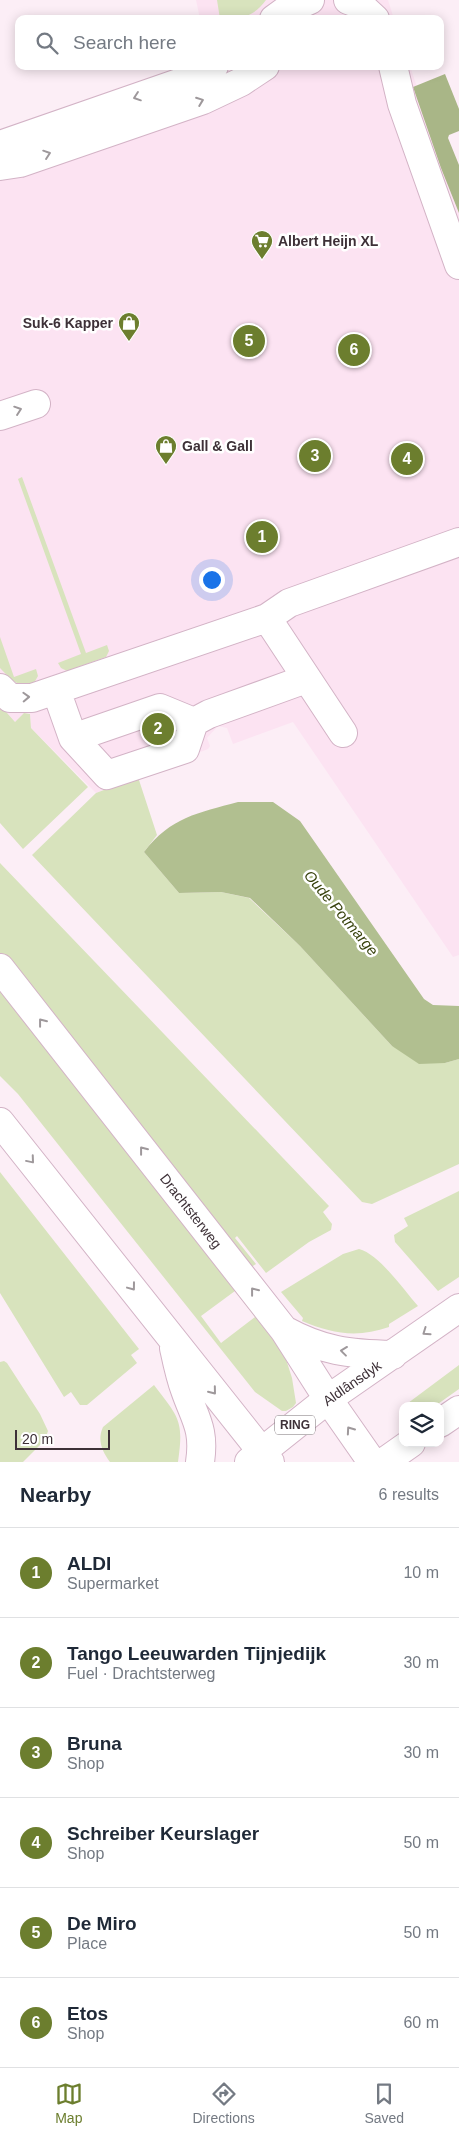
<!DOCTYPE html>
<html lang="en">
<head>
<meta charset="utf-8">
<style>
  body { margin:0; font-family:Helvetica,sans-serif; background:#f6f6f7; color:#1f2937 }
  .controls { position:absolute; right:15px; bottom:15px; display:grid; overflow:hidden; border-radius:10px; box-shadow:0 2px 12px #0003 }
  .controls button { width:45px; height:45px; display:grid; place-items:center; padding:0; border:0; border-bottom:1px solid #e0e1e3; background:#fff; color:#1f2937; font:25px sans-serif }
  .scale { position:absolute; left:15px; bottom:12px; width:95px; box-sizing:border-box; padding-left:5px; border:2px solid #3d3037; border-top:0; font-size:14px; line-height:18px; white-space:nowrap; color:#3d3037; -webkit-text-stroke:4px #fff; paint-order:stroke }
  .you { position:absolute; left:211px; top:579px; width:18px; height:18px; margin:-12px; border:4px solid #fff; border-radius:50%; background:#1a73e8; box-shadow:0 0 0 8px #1a73e833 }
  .badge { display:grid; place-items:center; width:32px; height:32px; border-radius:50%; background:#6c7e2e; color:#fff; font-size:16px; font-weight:700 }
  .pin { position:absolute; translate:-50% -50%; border:2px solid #fff; box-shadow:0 1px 5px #0006 }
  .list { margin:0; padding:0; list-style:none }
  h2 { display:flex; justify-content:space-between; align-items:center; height:65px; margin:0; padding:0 20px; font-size:21px }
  h2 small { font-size:16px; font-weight:400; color:#747a83 }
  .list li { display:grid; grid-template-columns:32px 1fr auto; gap:15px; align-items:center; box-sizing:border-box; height:90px; padding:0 20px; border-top:1px solid #e0e1e3 }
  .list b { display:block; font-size:19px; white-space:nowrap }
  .list p { margin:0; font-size:16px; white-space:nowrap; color:#747a83 }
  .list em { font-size:16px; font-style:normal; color:#747a83 }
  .icon { flex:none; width:28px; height:28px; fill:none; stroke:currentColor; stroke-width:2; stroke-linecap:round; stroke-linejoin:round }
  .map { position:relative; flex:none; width:459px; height:1462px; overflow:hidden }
  .search { position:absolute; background:#fff; box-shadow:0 2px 12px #0003; left:15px; right:15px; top:15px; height:55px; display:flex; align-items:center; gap:12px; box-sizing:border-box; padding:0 18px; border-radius:10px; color:#747a83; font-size:19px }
  .sheet { height:605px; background:#fff }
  nav { display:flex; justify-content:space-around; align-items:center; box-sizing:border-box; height:70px; border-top:1px solid #e0e1e3; background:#fff; font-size:14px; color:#747a83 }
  nav a { display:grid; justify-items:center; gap:2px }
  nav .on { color:#6c7e2e }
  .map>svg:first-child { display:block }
  .built { fill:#fce3f2 }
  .green { fill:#d8e3bd; fill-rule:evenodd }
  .forest { fill:#a9b687 }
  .water { fill:#b1bf90 }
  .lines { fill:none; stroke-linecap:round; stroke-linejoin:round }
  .minor-casing { stroke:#d3b3c6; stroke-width:30 }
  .major-casing { stroke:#d3b3c6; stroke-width:30 }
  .minor { stroke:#fff; stroke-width:28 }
  .major { stroke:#fff; stroke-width:28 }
  .oneway { stroke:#9e989b }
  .labels { text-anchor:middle; stroke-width:5; stroke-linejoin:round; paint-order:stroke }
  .shield { fill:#fff; stroke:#776e73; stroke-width:1 }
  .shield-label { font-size:12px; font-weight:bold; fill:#3d3037 }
  .poi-label { font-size:14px; font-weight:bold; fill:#3d3037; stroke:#fff; text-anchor:start }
  .street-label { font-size:14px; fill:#3d3037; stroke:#fff }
  .water-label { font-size:15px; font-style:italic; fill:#36410b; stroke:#fff }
</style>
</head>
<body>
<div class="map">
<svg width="459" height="1462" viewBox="0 0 459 1462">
  <rect width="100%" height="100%" fill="#fceef6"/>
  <path class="built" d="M196,0H388L394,19H200Z
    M192,66H410L443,166L459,203V955L453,957L293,722L233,744L227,728L218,726L207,738L210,746L208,749L96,793L31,728L30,714L28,712L15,722L0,705V181L32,170Z"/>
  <path class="green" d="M217,0H266C253,18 240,19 220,19Z
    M22,477L86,653L107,645L109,651L106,657L67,671L61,668L58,663L81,654L18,479Z
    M0,637L14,677L36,669L38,676L34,683C16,688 12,680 0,668Z
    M0,705L15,722L24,713L30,714L31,728L88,787L23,849L0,823Z
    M138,777L157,835L144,852L179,893L221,892L249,898L300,946L392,1046L445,1063L459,1059V1164L372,1204L362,1202L32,855L96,793Z
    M0,863L329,1206L323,1212L332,1224L331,1230L309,1242L266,1273L237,1236L235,1238L256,1264L248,1269L0,955Z
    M0,984L239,1285L285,1356L292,1378L296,1403L293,1407L286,1411H282L255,1392L18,1094L0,1076ZM235,1291L255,1317L221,1343L201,1316Z
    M0,1172L139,1349L131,1355L137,1363L87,1405H80L71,1392L64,1397L0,1293Z
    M459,1191V1277L438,1291L395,1242L394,1235L408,1226L404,1218Z
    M359,1249C379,1254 403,1289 418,1306L389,1324V1327C358,1338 332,1334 302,1321L303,1318L281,1292L343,1254Z
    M4,1361L7,1363L40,1414L48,1431L45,1440L23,1462H0V1362Z
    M459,1365V1389L435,1406H404Z
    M154,1385C179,1418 184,1420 178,1462H110C102,1451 97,1440 103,1427Z"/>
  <path class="forest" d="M445,74L459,109V131L449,135L448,138L459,165V213L441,168L413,87Z"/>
  <path class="water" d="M238,802H273L300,821L424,999L433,1005L459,1006V1059L445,1063L419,1064L392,1046L300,946L250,898L221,892L179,893L144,852C171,817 198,813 238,802Z"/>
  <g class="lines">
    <g class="minor-casing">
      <path id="minor" d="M348,0L359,4L375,19
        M274,19L285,11L310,0
        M393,66L402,104L459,265
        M0,145L193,78L214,66
        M0,166L20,163L203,100L241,82L265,66
        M0,416L36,404
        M267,618L343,733
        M0,688L10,698H32L267,618L289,603L459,542
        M56,690L73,738L107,775L185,749L194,722L209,714L306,679
        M73,738L160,708L194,722"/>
    </g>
    <g class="major-casing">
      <path id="major" d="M0,968L284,1330L328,1399L372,1462
        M0,1122L270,1462
        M284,1330C322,1351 349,1354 393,1355
        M174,1348C177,1362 180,1377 185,1390C195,1419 205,1429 200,1462
        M440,1423L459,1410
        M249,1462L328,1399L459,1308
        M384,1462L411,1443"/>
    </g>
    <use href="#minor" class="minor"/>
    <use href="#major" class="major"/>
  </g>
  <defs><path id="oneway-chevron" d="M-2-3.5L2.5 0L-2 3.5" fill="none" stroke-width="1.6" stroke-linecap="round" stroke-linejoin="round" transform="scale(1.25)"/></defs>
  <g class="oneway">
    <use href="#oneway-chevron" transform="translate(137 97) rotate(161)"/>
    <use href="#oneway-chevron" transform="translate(200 101) rotate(-21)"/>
    <use href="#oneway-chevron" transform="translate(47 154) rotate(-19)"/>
    <use href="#oneway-chevron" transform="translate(18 410) rotate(-19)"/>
    <use href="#oneway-chevron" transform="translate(26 697) rotate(-2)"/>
    <use href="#oneway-chevron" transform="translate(42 1022) rotate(-128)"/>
    <use href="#oneway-chevron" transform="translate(143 1150) rotate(-128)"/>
    <use href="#oneway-chevron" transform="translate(31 1160) rotate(50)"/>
    <use href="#oneway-chevron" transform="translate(132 1287) rotate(53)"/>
    <use href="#oneway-chevron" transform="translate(254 1291) rotate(-128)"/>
    <use href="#oneway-chevron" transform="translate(426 1332) rotate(145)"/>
    <use href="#oneway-chevron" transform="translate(344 1351) rotate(-173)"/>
    <use href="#oneway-chevron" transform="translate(213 1391) rotate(51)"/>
    <use href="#oneway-chevron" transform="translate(350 1430) rotate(-125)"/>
  </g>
  <defs>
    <g id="supermarket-pin" transform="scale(1.125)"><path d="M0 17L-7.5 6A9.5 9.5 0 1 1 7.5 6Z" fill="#6c7e2e" stroke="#fff"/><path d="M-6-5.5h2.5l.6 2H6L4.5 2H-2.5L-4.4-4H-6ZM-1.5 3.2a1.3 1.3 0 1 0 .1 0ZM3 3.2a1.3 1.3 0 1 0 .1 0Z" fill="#fff"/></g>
    <g id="shop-pin" transform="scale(1.125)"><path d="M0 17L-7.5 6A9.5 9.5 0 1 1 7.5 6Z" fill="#6c7e2e" stroke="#fff"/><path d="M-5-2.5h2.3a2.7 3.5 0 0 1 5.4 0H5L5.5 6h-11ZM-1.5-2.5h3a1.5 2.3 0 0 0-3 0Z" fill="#fff"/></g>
  </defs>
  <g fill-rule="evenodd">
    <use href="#supermarket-pin" x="262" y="241"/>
    <use href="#shop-pin" x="129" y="323"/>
    <use href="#shop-pin" x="166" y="446"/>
  </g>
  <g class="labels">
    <rect class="shield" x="275" y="1415.5" width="40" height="19" rx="4"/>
    <g class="shield-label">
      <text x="295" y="1429">RING</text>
    </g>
    <g class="poi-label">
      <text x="278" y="246">Albert Heijn XL</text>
      <text x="113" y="328" text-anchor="end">Suk-6 Kapper</text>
      <text x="182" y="451">Gall &amp; Gall</text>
    </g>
    <g class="street-label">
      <text transform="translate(191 1211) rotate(52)" y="5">Drachtsterweg</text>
      <text transform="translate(352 1383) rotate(-35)" y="5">Aldlânsdyk</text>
    </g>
    <g class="water-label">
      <text transform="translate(341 913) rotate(50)" y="5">Oude Potmarge</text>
    </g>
  </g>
</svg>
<div class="controls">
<button><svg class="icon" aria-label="layers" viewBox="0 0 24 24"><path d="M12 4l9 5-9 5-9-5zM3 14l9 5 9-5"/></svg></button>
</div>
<div class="scale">20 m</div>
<div class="you"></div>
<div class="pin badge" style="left:262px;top:537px">1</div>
<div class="pin badge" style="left:158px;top:729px">2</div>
<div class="pin badge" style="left:315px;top:456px">3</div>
<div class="pin badge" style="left:407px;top:459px">4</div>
<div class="pin badge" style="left:249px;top:341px">5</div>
<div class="pin badge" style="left:354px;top:350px">6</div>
<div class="search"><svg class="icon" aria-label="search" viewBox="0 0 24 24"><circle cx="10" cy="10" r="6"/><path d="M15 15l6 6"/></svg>Search here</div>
</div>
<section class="sheet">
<h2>Nearby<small>6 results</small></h2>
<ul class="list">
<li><span class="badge">1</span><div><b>ALDI</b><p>Supermarket</p></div><em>10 m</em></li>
<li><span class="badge">2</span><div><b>Tango Leeuwarden Tijnjedijk</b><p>Fuel · Drachtsterweg</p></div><em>30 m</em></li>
<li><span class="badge">3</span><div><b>Bruna</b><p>Shop</p></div><em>30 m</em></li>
<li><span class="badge">4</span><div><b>Schreiber Keurslager</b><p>Shop</p></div><em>50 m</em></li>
<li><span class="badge">5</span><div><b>De Miro</b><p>Place</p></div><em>50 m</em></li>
<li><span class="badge">6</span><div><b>Etos</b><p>Shop</p></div><em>60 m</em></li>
</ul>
</section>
<nav>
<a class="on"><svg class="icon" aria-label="map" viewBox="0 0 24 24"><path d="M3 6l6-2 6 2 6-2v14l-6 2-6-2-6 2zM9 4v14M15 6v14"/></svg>Map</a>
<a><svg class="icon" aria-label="directions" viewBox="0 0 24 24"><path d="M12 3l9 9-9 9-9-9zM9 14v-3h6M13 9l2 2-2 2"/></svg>Directions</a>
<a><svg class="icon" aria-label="saved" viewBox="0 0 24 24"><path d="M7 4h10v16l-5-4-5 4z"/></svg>Saved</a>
</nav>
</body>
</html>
